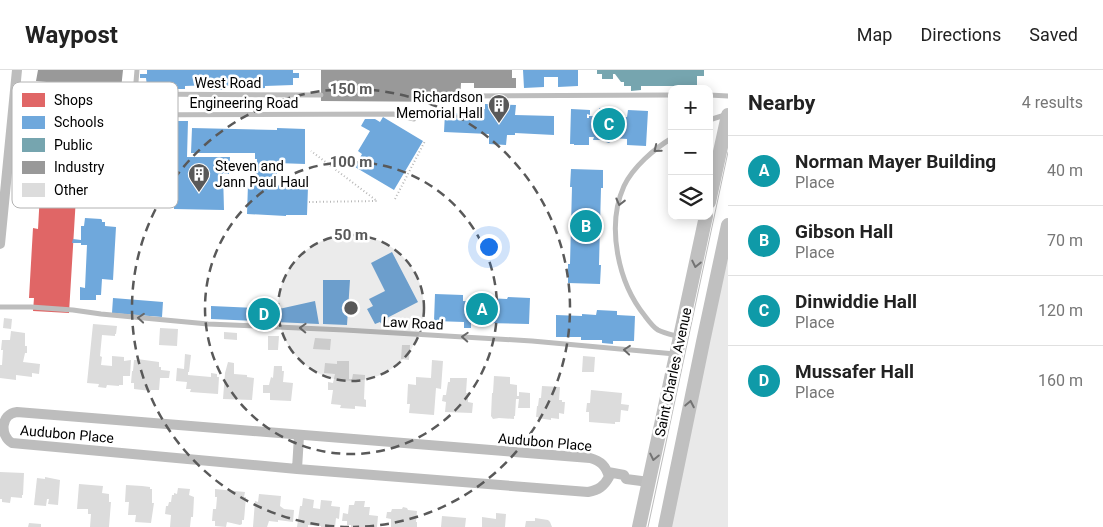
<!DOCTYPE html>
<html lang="en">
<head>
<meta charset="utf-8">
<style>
  body { margin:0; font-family:Roboto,sans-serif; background:#f2f2f2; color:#222 }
  .controls { position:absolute; right:15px; top:15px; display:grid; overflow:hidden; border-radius:10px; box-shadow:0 2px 12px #0003 }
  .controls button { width:45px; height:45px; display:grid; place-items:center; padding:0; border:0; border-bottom:1px solid #e0e0e0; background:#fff; color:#222; font:25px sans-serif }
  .you { position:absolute; left:488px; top:176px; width:18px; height:18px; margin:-12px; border:4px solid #fff; border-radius:50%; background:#1a73e8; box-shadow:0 0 0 8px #1a73e833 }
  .badge { display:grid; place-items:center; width:32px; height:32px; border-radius:50%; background:#b45309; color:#fff; font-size:16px; font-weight:700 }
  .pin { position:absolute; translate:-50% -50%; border:2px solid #fff; box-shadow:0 1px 5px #0006 }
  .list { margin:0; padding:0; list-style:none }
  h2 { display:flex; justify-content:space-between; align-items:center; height:65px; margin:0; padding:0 20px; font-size:21px }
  h2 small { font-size:16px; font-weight:400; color:#767676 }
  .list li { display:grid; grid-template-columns:32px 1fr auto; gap:15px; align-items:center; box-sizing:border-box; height:70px; padding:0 20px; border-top:1px solid #e0e0e0 }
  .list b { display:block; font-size:19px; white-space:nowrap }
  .list p { margin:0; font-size:16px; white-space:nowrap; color:#767676 }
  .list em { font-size:16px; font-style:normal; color:#767676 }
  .icon { flex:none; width:28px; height:28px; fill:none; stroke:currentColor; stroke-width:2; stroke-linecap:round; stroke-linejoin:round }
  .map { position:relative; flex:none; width:728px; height:457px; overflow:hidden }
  header { display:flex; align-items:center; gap:30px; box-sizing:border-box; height:70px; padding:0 25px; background:#fff; border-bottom:1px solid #e0e0e0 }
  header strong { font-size:24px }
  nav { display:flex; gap:28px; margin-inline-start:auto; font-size:18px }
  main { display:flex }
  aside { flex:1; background:#fff }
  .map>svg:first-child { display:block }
  .green { fill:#e9e9e9 }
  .shops { fill:#e06666 }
  .schools { fill:#6fa8dc }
  .public { fill:#76a5af }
  .industry { fill:#999 }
  .building { fill:#dcdcdc }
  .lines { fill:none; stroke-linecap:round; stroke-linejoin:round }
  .path { stroke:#b8b8b8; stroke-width:2; stroke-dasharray:1 2.5; stroke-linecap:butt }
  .service { stroke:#bdbdbd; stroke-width:5 }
  .minor { stroke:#bdbdbd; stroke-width:10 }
  .secondary { stroke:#c0c0c0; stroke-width:14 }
  .tram { stroke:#bdbdbd; stroke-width:1 }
  .oneway { stroke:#686868 }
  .oneway2 { stroke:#737373 }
  .ring { fill:none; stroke:#595959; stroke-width:2.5; stroke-dasharray:9 6 }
  .labels { text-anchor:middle; stroke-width:5; stroke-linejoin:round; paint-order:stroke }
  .street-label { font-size:14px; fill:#000; stroke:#fff }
  .poi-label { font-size:14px; fill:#000; stroke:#fff; text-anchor:end }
  .key { fill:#fff; stroke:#b2b2b2; stroke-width:1 }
  .key-label { font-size:14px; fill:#000 }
  .centre { fill:#595959; stroke:#fff; stroke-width:2.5 }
  .ring-label { font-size:15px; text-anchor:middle; font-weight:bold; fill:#595959; stroke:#fff; stroke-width:5; stroke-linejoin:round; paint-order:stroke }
</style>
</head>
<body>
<header>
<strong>Waypost</strong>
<nav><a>Map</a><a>Directions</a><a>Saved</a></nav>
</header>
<main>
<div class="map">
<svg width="728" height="457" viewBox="0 0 728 457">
  <rect width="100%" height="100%" fill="#fff"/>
  <path class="green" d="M728,181V457H670Z"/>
  <path class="shops" d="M45,40L80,43V72H83L80,127H76L69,243L33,241L34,228H29L33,158L38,159L40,123H36L40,53L45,54Z"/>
  <path class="schools" d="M147,0H293V3H299V8H293V15L265,16V18L254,19V15L226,16V20H213V15L185,16V19H175V15L147,16L146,8H140V4H147Z
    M523,0H578V16L558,17V7H544V17L524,18Z
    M485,34L516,35L515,45L554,46V65L515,63V65H507L506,75L489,74V64L444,62L445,43L481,44V39H485Z
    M599,38L619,39V47H627L628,40L648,41L646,76L627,75V69L612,68L611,71L609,73L606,72L604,70H593L594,67H589V75H574V74H570L571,39L590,40V45L587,44V48H589V46H599Z
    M383,47L423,71L394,120L355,97L362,84L358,81L370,61L361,56L365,49H375L380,52Z
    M161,51H188L187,87H230L229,104L223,103L224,140L174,139V106H160Z
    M192,58L277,60V58L305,59V94L277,93V112H256L257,89H255V83H191Z
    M571,99L603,100V118H601L599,195H601L600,214L568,213V194H570L572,117H570Z
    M248,114L308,117L307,145H286V146L247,144Z
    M85,148L101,149L102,150V152H105V156L116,157L113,210L102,209L101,225H96V230H80V217L85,218L87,175H81V173H72L73,169L81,170V156H84Z
    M392,182L418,232L385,249L386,253L382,255L380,252L375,254L367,239L373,236L369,229L385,221L371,193Z
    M323,210H350L347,255L323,254Z
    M435,224L463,225V231L486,232V228L507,229L508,227L530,228L529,254L485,253V247H471V258H464V252L434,251Z
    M113,228L163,232L162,247L112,243Z
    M315,231L319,254L211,249V236L279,239Z
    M597,240L617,241V245L635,246L634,271H613V274L602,273V270H581V267H556V245L582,246V244L596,245Z"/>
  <path class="public" d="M597,0H704V6H697V16H685L684,18H682L680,16H641V20L631,21V16H624V12H621L615,4H613V9H602V4H597Z"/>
  <path class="industry" d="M38,0H123L121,19L36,11Z
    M321,0H512V8H516V18H474V13H461L460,32L321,31Z"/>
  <path class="building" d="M4,248L12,249L11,259L3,258Z
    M93,254L117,256L116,264H115V266L102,265L100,286L102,287L101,295L112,296V286L124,287V291L131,290L130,306H123V315H119V316L107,315L106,318L98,317L99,314L87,313Z
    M160,258L178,259L177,276L159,275Z
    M11,261L25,263V276H27V283H25L23,292L40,294L39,304L32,303V307L16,305V310L0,308V295H2L3,280H1L2,270H10Z
    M224,262L237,263V270L224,269Z
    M268,266H279L278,280H268Z
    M315,268L331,269L330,280L313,279Z
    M402,275H410L409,290L401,289Z
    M185,284L191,285L189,302H188V305L211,307V303L217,304V307H219L218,324L190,322L191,319H186L187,312L176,311L177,298L184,299Z
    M583,286L595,287L594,302H582Z
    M137,289L159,292V297H161V300L170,301L169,308H160L159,320H151V321L134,319V313H131L132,301H133L134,290H137Z
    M432,290L443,291L441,319L436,318L434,345L409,343L410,334H407L408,314L416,315V307L431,308Z
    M337,291H349V309H352L353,304L365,305L364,329L366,330V337L355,336V339L340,338L341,335L331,334L333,320H328V312L333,313L335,304L324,303L325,293L337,294Z
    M228,292L234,293V304L247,305V307L254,308L252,330L223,329L225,303Z
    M274,296H282V301H284L283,312L293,313L291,331L270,330V323H263V315H269L271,307L273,308Z
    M494,306L510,307V314L517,315V326H519V322L530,323V338H518L519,329H516L515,346H514V349L499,348L493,349L491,346L492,323H493Z
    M450,308H467L466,323H468V332L473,333L472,343L445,342L446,332L442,331L443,325H446L448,312H450Z
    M542,316L560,317L559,330H562V332H565L564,344L559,343V349L551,348V350L538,348V347H536L537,336H538L539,328H541Z
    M591,320L622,323L621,334L629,335L628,341L621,340L620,352H615V354L589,352V342H586L587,333H590Z
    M0,402L24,403L23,425H22V428L11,427L10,433L2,432V429H0Z
    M45,407L60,410L58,435L48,434L49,429H47L46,436L34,435L37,408L45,409Z
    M79,414L103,416L102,423L109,424V432H111L109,457H90L91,444H88V439H77Z
    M126,415L142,416L150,417V419H152V433H154L151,453L135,452L136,445H128L129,432H125Z
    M178,418L190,419L189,425L194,427L193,447H191L190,457H170L171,445L165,444L166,436H168L169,432H171L172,425H174V423L177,424Z
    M215,419L245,422L244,427H246L244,450H242V454L240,455L227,452L226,457L215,456V451H212L213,439H216L217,427H215Z
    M259,424L281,426L280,436L284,439L294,440L293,452L278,450V452L269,451L267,457H253L255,431L258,432Z
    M303,428L314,430L313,438L320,439L321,430L332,431L331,436L340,437L339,449L336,448L335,457H321V456L308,455V457H297L300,436H302Z
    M355,431H365L364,437H370L369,445L378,446L377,457H351V455H347V451H342L343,443L348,444L349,435H354Z
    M403,437L407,438L408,440L417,441L416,452H417V457H391V449L386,448L387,442H391L392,439H402Z
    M496,443L506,444L505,457H482V447L496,449Z
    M442,446L466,448L465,457H441Z
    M535,448L548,450L550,452L552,457H525L526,451H535Z
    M29,453L41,454V457H28Z"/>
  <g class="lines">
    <path class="path" d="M395,129L425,71
      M309,132L377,131L311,81"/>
    <path class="service" d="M15,24L62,27L135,24L321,25
      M135,24L137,0
      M709,25L728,26
      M461,26L672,25
      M13,42L97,45L393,44L414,49
      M709,50L725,45
      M672,68C654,79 633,97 624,116C606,156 618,213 645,246C648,250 653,257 658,260C664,263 673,265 680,267
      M0,237H31L73,240L101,244L208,254L345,260L532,271L675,284"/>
    <path class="minor" d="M0,174L17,0
      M17,342L590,388C601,391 606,396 609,407C604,416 599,420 588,422L297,399L12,373C0,366 0,344 17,342Z
      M297,399L299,366
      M608,402L624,405L626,409L649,412"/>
    <path class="secondary" d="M709,132L728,45
      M639,457L706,146
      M665,457L703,272L728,155"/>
    <path class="tram" d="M648,457L728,82"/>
  </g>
  <defs><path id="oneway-chevron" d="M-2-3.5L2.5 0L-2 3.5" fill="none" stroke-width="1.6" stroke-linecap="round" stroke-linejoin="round" transform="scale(1.25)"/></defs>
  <g class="oneway">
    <use href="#oneway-chevron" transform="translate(657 79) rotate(141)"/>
    <use href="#oneway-chevron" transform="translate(620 132) rotate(104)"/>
    <use href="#oneway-chevron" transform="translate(141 248) rotate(-175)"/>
    <use href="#oneway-chevron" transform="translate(303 258) rotate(-178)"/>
    <use href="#oneway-chevron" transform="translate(465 267) rotate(-177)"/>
    <use href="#oneway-chevron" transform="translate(627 280) rotate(-175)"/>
  </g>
  <g class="oneway2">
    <use href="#oneway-chevron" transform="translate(696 194) rotate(102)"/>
    <use href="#oneway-chevron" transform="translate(690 334) rotate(-79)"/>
    <use href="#oneway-chevron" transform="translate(654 387) rotate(102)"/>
  </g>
  <circle cx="351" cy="238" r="73" fill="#595959" fill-opacity=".12"/>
  <g class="ring">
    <circle cx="351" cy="238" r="73"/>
    <circle cx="351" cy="238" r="146"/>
    <path d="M349 457A219 219 0 1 1 353 457"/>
  </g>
  <defs>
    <g id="building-pin" transform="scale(1.125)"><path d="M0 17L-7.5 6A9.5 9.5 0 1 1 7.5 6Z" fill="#595959" stroke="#fff"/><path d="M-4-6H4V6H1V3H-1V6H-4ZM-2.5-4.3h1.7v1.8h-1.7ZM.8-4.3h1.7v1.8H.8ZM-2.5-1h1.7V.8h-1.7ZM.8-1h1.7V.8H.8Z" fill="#fff"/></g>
  </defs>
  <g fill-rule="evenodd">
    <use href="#building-pin" x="499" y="35"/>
    <use href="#building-pin" x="199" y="104"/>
  </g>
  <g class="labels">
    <g class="street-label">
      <text x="228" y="18">West Road</text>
      <text x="244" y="38">Engineering Road</text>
      <text transform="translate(413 253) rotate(3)" y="5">Law Road</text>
      <text transform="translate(673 302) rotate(-78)" y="5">Saint Charles Avenue</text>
      <text transform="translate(67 364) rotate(5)" y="5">Audubon Place</text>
      <text transform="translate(545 372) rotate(5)" y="5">Audubon Place</text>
    </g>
    <g class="poi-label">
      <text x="483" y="32">Richardson<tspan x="483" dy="16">Memorial Hall</tspan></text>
      <text x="215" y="101" text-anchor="start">Steven and<tspan x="215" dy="16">Jann Paul Haul</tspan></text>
    </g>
  </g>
  <rect x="12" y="12" width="166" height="126" rx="8" class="key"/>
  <rect x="22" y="23" width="23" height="14" fill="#e06666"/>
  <rect x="22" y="46" width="23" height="13" fill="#6fa8dc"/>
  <rect x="22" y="68" width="23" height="14" fill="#76a5af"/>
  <rect x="22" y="91" width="23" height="13" fill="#999"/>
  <rect x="22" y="113" width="23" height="14" fill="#dcdcdc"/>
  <g class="key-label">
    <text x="54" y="35">Shops</text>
    <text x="54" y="57">Schools</text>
    <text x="54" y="80">Public</text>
    <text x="54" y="102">Industry</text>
    <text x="54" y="125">Other</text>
  </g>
  <circle cx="351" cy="238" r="8" class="centre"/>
  <g class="ring-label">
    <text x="351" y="24">150 m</text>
    <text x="351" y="97">100 m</text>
    <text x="351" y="170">50 m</text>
  </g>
</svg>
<div class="controls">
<button>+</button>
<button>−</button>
<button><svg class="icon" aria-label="layers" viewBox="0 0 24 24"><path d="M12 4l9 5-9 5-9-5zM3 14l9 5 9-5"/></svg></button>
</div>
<div class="you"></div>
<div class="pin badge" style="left:482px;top:239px;background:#0f9aa8">A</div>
<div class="pin badge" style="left:586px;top:156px;background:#0f9aa8">B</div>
<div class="pin badge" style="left:609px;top:54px;background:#0f9aa8">C</div>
<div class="pin badge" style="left:264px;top:244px;background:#0f9aa8">D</div>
</div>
<aside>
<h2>Nearby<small>4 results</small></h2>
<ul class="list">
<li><span class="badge" style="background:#0f9aa8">A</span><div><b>Norman Mayer Building</b><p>Place</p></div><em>40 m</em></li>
<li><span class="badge" style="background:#0f9aa8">B</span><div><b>Gibson Hall</b><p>Place</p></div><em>70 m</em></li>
<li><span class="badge" style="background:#0f9aa8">C</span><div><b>Dinwiddie Hall</b><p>Place</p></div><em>120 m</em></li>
<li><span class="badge" style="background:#0f9aa8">D</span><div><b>Mussafer Hall</b><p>Place</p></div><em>160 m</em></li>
</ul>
</aside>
</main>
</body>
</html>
